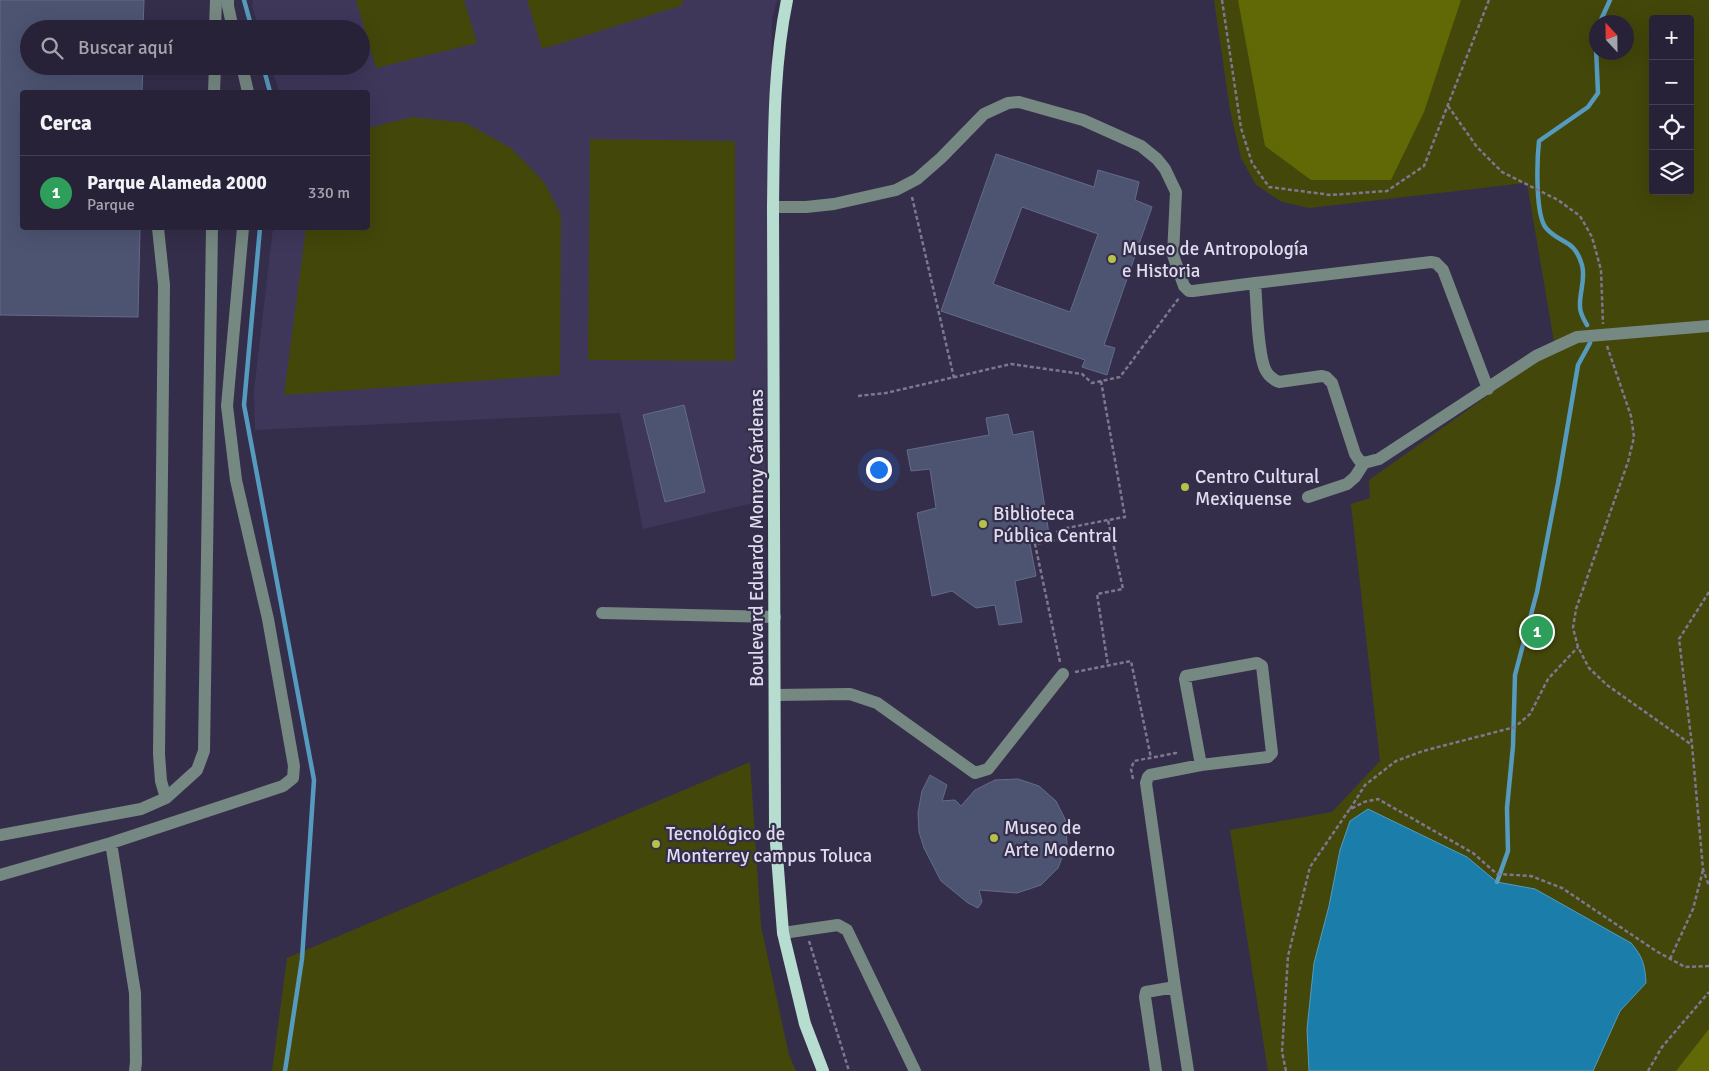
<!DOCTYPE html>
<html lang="es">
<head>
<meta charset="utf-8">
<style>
  body { margin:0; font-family:Signika,sans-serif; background:#342f43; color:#f1f3f6 }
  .controls { position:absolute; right:15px; top:15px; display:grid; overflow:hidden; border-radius:5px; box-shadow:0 5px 20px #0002 }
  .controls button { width:45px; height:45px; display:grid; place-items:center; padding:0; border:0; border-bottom:1px solid #443f53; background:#282238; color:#f1f3f6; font:25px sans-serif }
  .compass { position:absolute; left:1589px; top:15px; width:45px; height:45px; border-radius:50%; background:#282238; box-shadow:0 5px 20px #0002; rotate:338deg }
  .you { position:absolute; left:878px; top:469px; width:18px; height:18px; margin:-12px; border:4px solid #fff; border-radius:50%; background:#1a73e8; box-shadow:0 0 0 8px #1a73e833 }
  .badge { display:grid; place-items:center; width:32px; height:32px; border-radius:50%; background:#b6c148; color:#fff; font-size:16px; font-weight:700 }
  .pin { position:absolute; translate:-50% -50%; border:2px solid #fff; box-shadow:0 1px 5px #0006 }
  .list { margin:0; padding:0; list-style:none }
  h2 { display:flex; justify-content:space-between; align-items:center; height:65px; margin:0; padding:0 20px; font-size:21px }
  h2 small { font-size:16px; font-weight:400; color:#a5a4ae }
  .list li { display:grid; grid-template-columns:32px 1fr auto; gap:15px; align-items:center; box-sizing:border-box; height:75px; padding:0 20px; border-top:1px solid #443f53 }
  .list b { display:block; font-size:19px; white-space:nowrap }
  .list p { margin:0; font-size:16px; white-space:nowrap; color:#a5a4ae }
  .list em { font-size:16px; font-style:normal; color:#a5a4ae }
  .icon { flex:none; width:28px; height:28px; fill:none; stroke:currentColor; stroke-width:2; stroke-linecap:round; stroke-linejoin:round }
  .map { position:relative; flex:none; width:1709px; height:1071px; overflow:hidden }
  .search { position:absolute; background:#282238; box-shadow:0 5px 20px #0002; left:20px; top:20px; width:350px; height:55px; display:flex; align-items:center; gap:12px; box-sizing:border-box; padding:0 18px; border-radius:28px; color:#a5a4ae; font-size:19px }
  .panel { position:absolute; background:#282238; box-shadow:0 5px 20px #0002; left:20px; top:90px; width:350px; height:140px; border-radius:5px }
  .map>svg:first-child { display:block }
  .built { fill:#3f375a }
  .green { fill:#43470a; fill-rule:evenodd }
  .forest { fill:#616806 }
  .water { fill:#1b7eaa; stroke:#569abe }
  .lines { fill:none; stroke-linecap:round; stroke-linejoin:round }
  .stream { stroke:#569abe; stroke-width:4.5 }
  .building { fill:#4d5472; stroke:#636b8a; fill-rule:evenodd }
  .path { stroke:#7d7790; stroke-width:2.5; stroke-dasharray:4 2.5; stroke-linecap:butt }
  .minor { stroke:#768882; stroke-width:12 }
  .major { stroke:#b7dcd0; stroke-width:12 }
  .poi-dot { fill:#b6c148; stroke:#352e4b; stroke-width:2 }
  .labels { text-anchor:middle; stroke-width:4.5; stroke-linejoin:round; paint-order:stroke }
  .poi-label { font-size:19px; fill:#dfdcee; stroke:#352e4b; text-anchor:start }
  .street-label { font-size:19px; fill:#dfdcee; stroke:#352e4b }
</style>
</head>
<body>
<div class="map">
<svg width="1709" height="1071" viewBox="0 0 1709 1071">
  <rect width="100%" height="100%" fill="#352e4b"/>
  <path class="built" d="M253,0H777L772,19L765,500L643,529L620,413L255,430L254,391L273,228H368V92H279L271,66H361V29H259L252,6Z"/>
  <path class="green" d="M356,0H464L477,43L376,68Z
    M527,0H682L683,5L542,49Z
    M1214,0H1709V1071H1268L1230,830L1332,812L1380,761L1351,504L1370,498L1369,480L1555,348L1527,183L1309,208L1282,202L1256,185L1241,158L1230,110ZM1653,19H1690V191H1653ZM1596,22H1626V52H1596Z
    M412,117L466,123L511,148L544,182L561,215L560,375L284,395L306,228H368V128Z
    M590,139L735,141V361L588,360Z
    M750,762L761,926L789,1055L796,1071H272L287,958Z"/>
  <path class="forest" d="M1238,0H1461L1424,112L1391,180H1311L1265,146Z
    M1709,1029V1071H1676Z"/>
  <path class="water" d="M1368,809L1467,857L1497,882L1535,889L1631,943C1643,957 1645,965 1646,983L1620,1011L1593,1071H1309L1307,1029L1314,963L1329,906L1340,850L1350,821Z"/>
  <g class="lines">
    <path class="stream" d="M244,0L252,29
      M1600,22L1610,0
      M263,66L270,92
      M260,228L244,405L314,780L302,959L285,1071
      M1587,325C1584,320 1580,313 1580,307C1579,293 1586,279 1582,265C1574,238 1561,245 1546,228C1535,215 1537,159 1539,141L1588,107L1598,93L1596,48
      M1497,882L1508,851L1507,808L1513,746L1515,675L1537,592L1558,483L1578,365L1590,343"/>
  </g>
  <path class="building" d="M0,0H144L143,29H29V66H143L142,92H22V228H140L138,317L0,315Z
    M996,154L1094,187L1098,170L1139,182L1135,200L1152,207L1104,345L1115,348L1107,375L1082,367L1085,360L941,311ZM1022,207L1098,234L1070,312L993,284Z
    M684,405L705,492L665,502L643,415Z
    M1008,414L1013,435L1033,431L1049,534L1029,539L1036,576L1015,581L1022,622L999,625L995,605L976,608L952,591L932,596L917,513L936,508L930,469L911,471L907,450L989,435L986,418Z
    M930,775L947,785L942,801L955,800L961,806L975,790L995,780L1018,779L1039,786L1056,801L1066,821L1067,845L1058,868L1041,885L1017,893L979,890L982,902L978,908L968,903L941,881L924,848L919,832L918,813L922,791Z"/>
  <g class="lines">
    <path class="path" d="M1222,0L1241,128L1252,163L1269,187L1331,195L1387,191L1424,166L1489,0
      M1448,106L1477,147L1502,172L1558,200L1580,216L1592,237L1601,270L1603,324
      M912,197L954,378
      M1607,346L1631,416L1634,437L1628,462L1576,609L1573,628L1578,647L1589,668L1607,685L1692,745
      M1101,381L1125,517L1108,520L1123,589L1097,594L1108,666
      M858,396L886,393L1011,364L1082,374L1092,383L1120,377L1179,298
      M1709,592L1679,639L1692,745L1703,869L1709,886
      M1060,662L1035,544L1058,540L1057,530L1108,520
      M1075,672L1131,661L1151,758
      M1133,779L1131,769L1134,761L1176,753L1179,755
      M1350,809L1365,785L1396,761L1423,751L1515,727L1530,714L1548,679L1578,647
      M809,941L849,1071
      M1670,959L1693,909L1703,870
      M1286,1071L1282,1052L1288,956L1310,867L1349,810L1364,802L1378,799L1473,853L1497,874L1531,876L1562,888L1656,951L1685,967L1709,966
      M1648,1071L1662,1047L1709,992"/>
    <path class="minor" d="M228,0V6L233,29
      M215,29L216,0
      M242,66L248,92
      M214,92L215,66
      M773,207H806L834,204L896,190L917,179L941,158L984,114L1008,103L1019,102L1083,120L1141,146L1157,159L1165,169L1176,192L1173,255L1184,286L1189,291H1193L1255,283C1257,304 1257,350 1265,369C1268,376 1272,379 1279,382L1322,376L1326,377L1332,383L1355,454L1359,460L1364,463L1379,459L1536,356L1577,337L1709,326
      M158,228L164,285L159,754L161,781L166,798
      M1255,283L1431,262L1436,263L1443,270L1488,389
      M1308,497L1347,484L1355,477L1364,463
      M602,613L775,617
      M1257,663L1262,666L1272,753L1268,757L1201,765L1185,679L1186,676Z
      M775,695L850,694L877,703L975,773L988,769L1063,674
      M0,835L141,809L166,798L197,770L204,751L212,228
      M111,843L135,993L136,1062L135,1071
      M0,875L111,843L283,786L293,778L294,766L268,619L236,480L227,406L243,228
      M783,933L838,925L847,930L915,1071
      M1156,1071L1145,997L1146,992L1175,987
      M1188,1071L1175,987L1146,783L1148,777L1150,775L1201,765"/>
    <path class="major" d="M787,0C773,68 774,138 773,207L775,830L783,933L805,1024L823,1071"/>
  </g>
  <g class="poi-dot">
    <circle cx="1112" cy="259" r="5"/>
    <circle cx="1185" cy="487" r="5"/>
    <circle cx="983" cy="524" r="5"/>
    <circle cx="994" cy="838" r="5"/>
    <circle cx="656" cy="844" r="5"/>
  </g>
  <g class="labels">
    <g class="poi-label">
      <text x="1122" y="255">Museo de Antropología<tspan x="1122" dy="22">e Historia</tspan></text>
      <text x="1195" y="483">Centro Cultural<tspan x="1195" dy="22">Mexiquense</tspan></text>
      <text x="993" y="520">Biblioteca<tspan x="993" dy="22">Pública Central</tspan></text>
      <text x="1004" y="834">Museo de<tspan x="1004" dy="22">Arte Moderno</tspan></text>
      <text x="666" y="840">Tecnológico de<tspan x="666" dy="22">Monterrey campus Toluca</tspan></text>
    </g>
    <g class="street-label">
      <text transform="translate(756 538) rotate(-90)" y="7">Boulevard Eduardo Monroy Cárdenas</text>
    </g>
  </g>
</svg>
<div class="controls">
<button>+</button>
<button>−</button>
<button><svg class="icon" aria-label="locate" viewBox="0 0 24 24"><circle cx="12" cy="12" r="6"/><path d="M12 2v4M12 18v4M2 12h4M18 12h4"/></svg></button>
<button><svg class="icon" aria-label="layers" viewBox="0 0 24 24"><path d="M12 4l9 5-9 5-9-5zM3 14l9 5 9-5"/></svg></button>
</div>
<svg class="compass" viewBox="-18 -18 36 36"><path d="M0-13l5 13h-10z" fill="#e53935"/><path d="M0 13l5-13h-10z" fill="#a5a4ae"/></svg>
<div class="you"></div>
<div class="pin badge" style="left:1537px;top:632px;background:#2e9e5b">1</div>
<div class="search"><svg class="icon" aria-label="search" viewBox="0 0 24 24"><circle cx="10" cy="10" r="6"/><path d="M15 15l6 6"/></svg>Buscar aquí</div>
<section class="panel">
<h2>Cerca<small></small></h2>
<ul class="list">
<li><span class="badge" style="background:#2e9e5b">1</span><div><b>Parque Alameda 2000</b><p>Parque</p></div><em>330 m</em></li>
</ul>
</section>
</div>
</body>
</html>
